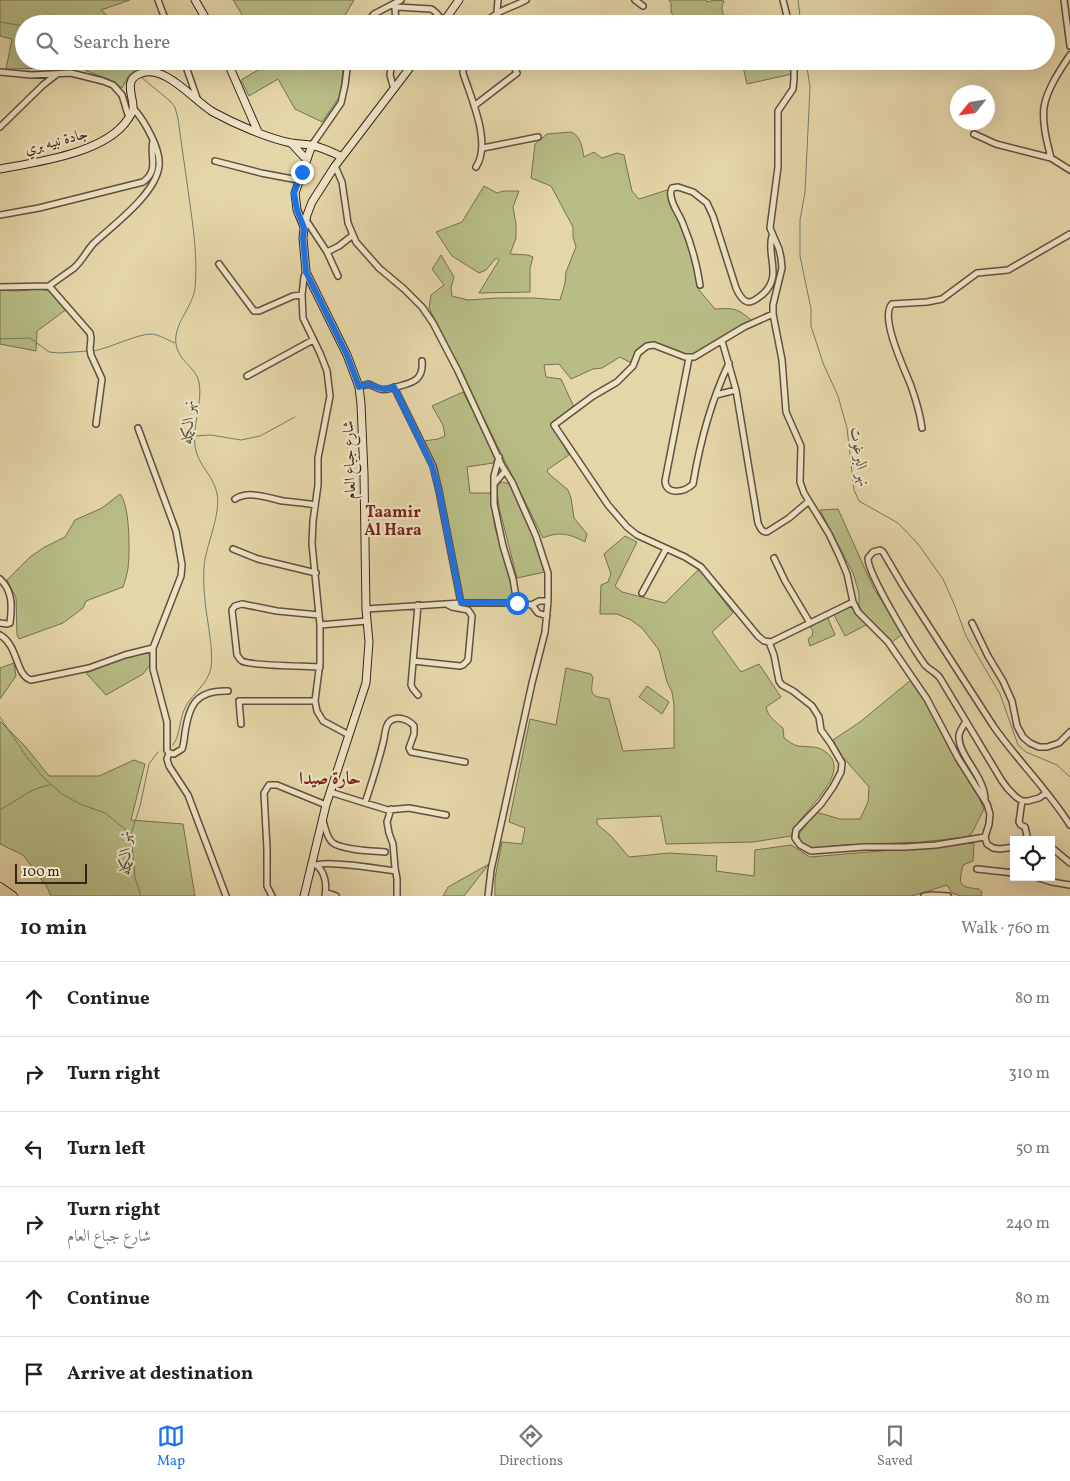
<!DOCTYPE html>
<html lang="en">
<head>
<meta charset="utf-8">
<style>
  body { margin:0; font-family:Vollkorn,Amiri,serif; background:#f6f6f6; color:#222 }
  .controls { position:absolute; right:15px; bottom:15px; display:grid; overflow:hidden; border-radius:0px; box-shadow:0 5px 20px #0002 }
  .controls button { width:45px; height:45px; display:grid; place-items:center; padding:0; border:0; border-bottom:1px solid #e0e0e0; background:#fff; color:#222; font:25px sans-serif }
  .compass { position:absolute; left:950px; top:85px; width:45px; height:45px; border-radius:50%; background:#fff; box-shadow:0 5px 20px #0002; rotate:240deg }
  .scale { position:absolute; left:15px; bottom:12px; width:72px; box-sizing:border-box; padding-left:5px; border:2px solid #35241a; border-top:0; font-size:14px; line-height:18px; white-space:nowrap; color:#35241a; -webkit-text-stroke:4px #eee4c7; paint-order:stroke }
  .stop { position:absolute; width:15px; height:15px; margin:-11px; border:4px solid #1a73e8; border-radius:50%; background:#fff }
  .stop.end { background:#1a73e8; border-color:#fff; box-shadow:0 1px 5px #0008 }
  .list { margin:0; padding:0; list-style:none }
  h2 { display:flex; justify-content:space-between; align-items:center; height:65px; margin:0; padding:0 20px; font-size:21px }
  h2 small { font-size:16px; font-weight:400; color:#767676 }
  .list li { display:grid; grid-template-columns:32px 1fr auto; gap:15px; align-items:center; box-sizing:border-box; height:75px; padding:0 20px; border-top:1px solid #e0e0e0 }
  .list b { display:block; font-size:19px; white-space:nowrap }
  .list p { margin:0; font-size:16px; white-space:nowrap; color:#767676 }
  .list em { font-size:16px; font-style:normal; color:#767676 }
  .icon { flex:none; width:28px; height:28px; fill:none; stroke:currentColor; stroke-width:2; stroke-linecap:round; stroke-linejoin:round }
  .map { position:relative; flex:none; width:1070px; height:896px; overflow:hidden }
  .search { position:absolute; background:#fff; box-shadow:0 5px 20px #0002; left:15px; right:15px; top:15px; height:55px; display:flex; align-items:center; gap:12px; box-sizing:border-box; padding:0 18px; border-radius:28px; color:#767676; font-size:19px }
  .sheet { height:515px; background:#fff }
  nav { display:flex; justify-content:space-around; align-items:center; box-sizing:border-box; height:70px; border-top:1px solid #e0e0e0; background:#fff; font-size:14px; color:#767676 }
  nav a { display:grid; justify-items:center; gap:2px }
  nav .on { color:#1a73e8 }
  .map>svg:first-child { display:block }
  .green { fill:#b8bd86; stroke:#767050 }
  .lines { fill:none; stroke-linecap:round; stroke-linejoin:round }
  .stream { stroke:#707e6d; stroke-width:1 }
  .street-casing { stroke:#61503e; stroke-width:8 }
  .secondary-casing { stroke:#35241a; stroke-width:9 }
  .primary-casing { stroke:#35241a; stroke-width:10 }
  .street { stroke:#eee4c7; stroke-width:5 }
  .secondary { stroke:#eee4c7; stroke-width:7 }
  .primary { stroke:#e5d6a9; stroke-width:8 }
  .route { stroke:#1a73e8; stroke-width:6 }
  .labels { text-anchor:middle; stroke-width:4.5; stroke-linejoin:round; paint-order:stroke }
  .street-label { font-size:15px; fill:#35241a; stroke:#eee4c7 }
  .water-label { font-size:16px; font-style:italic; fill:#4e4a3c; stroke:#eee4c7 }
  .neighbourhood-label { font-size:16px; font-weight:bold; fill:#7a1f14; stroke:#eee4c7 }
  .quarter-label { font-size:18px; font-weight:bold; fill:#7a1f14; stroke:#eee4c7 }
</style>
</head>
<body>
<div class="map">
<svg width="1070" height="896" viewBox="0 0 1070 896">
  <rect width="100%" height="100%" fill="#e5d6a9"/>
  <filter id="stains"><feTurbulence type="fractalNoise" baseFrequency=".004" numOctaves="4"/><feColorMatrix values="0 0 0 0 .2 0 0 0 0 .09 0 0 0 0 .02 0 0 0 .5 -.17"/></filter>
  <radialGradient id="worn" r=".72"><stop offset=".6" stop-color="#630" stop-opacity="0"/><stop offset="1" stop-color="#630" stop-opacity=".3"/></radialGradient>
  <path class="green" d="M0,0H130L101,10L117,24H24V61H55L54,68L6,69L12,39L0,36Z
    M233,0H354L341,22V24H248Z
    M669,0H706L707,2C712,0 719,0 724,1C719,11 724,16 730,24H678L671,12V3Z
    M83,61H134L142,68L129,75L122,88L112,81L82,69Z
    M269,61H344L340,96L322,122L295,109L278,79L249,96L241,80L270,63Z
    M745,61H791L792,74L747,84L742,63Z
    M571,132C581,136 582,147 584,157L594,152L602,158L617,153L624,155L632,191L639,199L667,190L690,252L699,290L715,309C734,308 737,308 751,320L708,345L697,353L691,355L676,352L657,343L641,346L636,351L631,363L620,357L602,368L593,369L571,379L559,364L544,365L546,377L561,379L574,407L551,424L569,455L547,470L548,473L568,490L571,498L574,518L587,534L585,542C570,534 559,531 543,538L429,308L431,295L444,285L432,269L441,255L454,277L451,288L452,296L468,300L497,298H533L560,300L565,283L566,272L576,247L573,237V227L551,186L531,178L535,144L547,134Z
    M484,186L497,193L503,191H519L513,207L516,224V238L510,254L528,255L533,257L530,268V292L479,293L499,260L496,258L486,270L479,273L452,256L436,232L462,222Z
    M40,289L51,291L67,309L37,331L36,351L0,344V290L16,291Z
    M463,392L496,456L493,463L467,467L470,493H490C492,504 493,516 495,528C499,544 517,586 512,600L468,601L463,600L461,599L437,467L424,441L438,439L445,436L443,425L432,406Z
    M502,482L510,484L536,541L545,572L517,578L499,507L497,491L498,485Z
    M120,494C130,505 130,552 128,568C127,575 125,581 123,587L86,601L83,608L63,623L19,639L17,635L16,598L7,580L30,557L43,548L65,537L75,520L102,508Z
    M838,509L874,589L903,634L892,642L872,624L861,610L859,605V593L853,573L820,510Z
    M625,536L637,542L615,586L622,592L665,603L698,570L701,571L733,613L712,632L741,672L759,664L781,697L766,707C768,717 776,722 783,728L784,738C788,741 793,745 798,746C805,747 814,746 821,749C861,770 797,813 791,836L753,842L666,844L661,816L597,819V824L611,836L629,857L669,853L717,856L716,871L754,876L755,850L791,845L810,857L974,843L973,861L963,865C958,885 959,887 979,889L982,892L981,896H961L952,893L947,885L912,896H495V878L502,842L522,844L525,828L509,822L530,719L556,725L566,668L591,674L593,678C590,696 591,696 609,699L623,751L674,748V705L672,692L667,682L659,650L642,628L631,620L617,614H600L601,585L608,582L611,574L604,554Z
    M851,605C855,612 861,618 866,625L845,636L833,613Z
    M827,616L835,635L810,646L808,639L812,636L813,631L809,625Z
    M138,653H145L151,655L150,665L143,674L106,695L86,673Z
    M14,663L16,676L0,699V668Z
    M911,680L930,708L954,755L978,796L984,809L972,833L967,837L921,842L845,845L814,848L807,847L803,844L800,839L799,834L816,812L840,819H860L868,802L869,787L842,756L833,740L860,722Z
    M647,686L669,702L662,714L639,697Z
    M0,721L24,745L49,776H99L134,760L145,764L131,820L183,824L195,896H51L47,887L23,855L0,844Z
    M489,864L464,896H443L448,887Z"/>
  <g class="lines">
    <path class="stream" d="M798,0L801,24
      M0,22L24,26
      M121,61L136,73
      M806,61L810,87L805,192L800,220V256L811,309V326L823,363L838,396L847,428L854,490L859,501L898,523L918,544L943,579L955,606L966,636L1000,694L1018,745L1026,752L1057,765L1070,777
      M141,77L170,101L175,107L178,119C182,145 185,171 189,197C193,227 198,257 195,288C193,307 173,324 176,344C178,361 196,367 199,382C203,404 192,424 195,446C197,464 213,475 217,493C221,516 206,544 204,567C203,586 205,605 208,623C210,638 213,654 211,668C207,685 194,692 186,706C179,718 181,734 173,745
      M0,339L30,338L49,352L59,353L89,351
      M93,351C111,348 136,334 152,334C160,335 167,340 175,343
      M194,436L211,435L241,440L260,436L295,417
      M0,717L26,756L43,777L62,794L80,804L105,813L131,834
      M0,810L31,791L41,787L50,785
      M141,896L135,878L131,834L140,806L149,764L158,752"/>
    <g class="street-casing">
      <path id="street" d="M158,0L167,24
        M635,0L643,6
        M783,0L789,24
        M1064,0L1070,46
        M392,5L397,7L431,9C438,12 440,20 447,24
        M395,7L396,24
        M497,12L498,0
        M366,24L374,14L401,0
        M484,24C499,9 509,9 526,0
        M1070,55C1060,70 1047,89 1044,107C1042,124 1047,142 1051,158L1070,170
        M184,61L197,98
        M392,61L390,75L394,89
        M468,61L463,66V73C471,98 492,143 476,167
        M794,61V79L793,89L778,111V167L770,228L779,249L781,258L782,268L773,305V314L782,360L786,412L801,446L800,482L804,493L829,534L839,555L847,574L853,602L858,612L888,642L927,699L958,758L987,804L990,814L989,824L985,837L987,844L993,848L1000,849L1014,847
        M0,72L31,75L71,73L103,81L113,85L122,95L129,118
        M474,106L517,73L511,61
        M0,127L43,85L57,74
        M974,134L996,144L1051,158
        M312,145L341,103L345,85L348,61
        M483,148L538,137
        M215,161L261,173L298,180
        M335,166L342,182L348,223L356,242L379,268L404,289L422,307L433,323L458,371L502,466L512,482L536,536L548,573V601L545,632L532,683L491,870L488,896
        M0,215L39,208L143,182C160,170 149,156 153,141
        M306,220L327,252L339,246L353,235
        M327,252L338,276
        M219,264L254,311H259L293,296L302,295
        M306,272L304,277L302,295L303,318L320,353L327,371L330,396L318,458V485L313,521L312,544L320,625V662L315,701L317,711L323,721L349,735
        M700,285C697,265 691,243 683,224C680,215 672,206 671,196C670,191 671,192 672,188L678,187L693,192L707,203L713,216L736,288C738,293 743,302 749,302C754,302 759,297 763,294C783,276 766,255 772,236
        M49,286C57,280 66,274 74,268C82,261 86,252 93,244C113,225 156,194 159,166C161,149 144,120 133,108
        M0,287L49,286L90,333L91,338L90,349L91,355L102,379L96,424
        M773,314L744,327L694,357H685L654,345L647,346L638,353L633,366L617,382L593,396L554,425L608,505L627,527L637,535L685,557L701,567L758,636L764,641L771,642L853,602
        M722,341L736,390L758,523C760,527 761,532 767,532L789,518L809,501
        M689,358L665,481C666,496 685,492 693,484C700,442 711,401 729,363
        M247,376L313,340
        M359,387L368,384C372,385 376,388 380,389C385,391 391,388 396,387C411,383 424,381 422,361
        M394,387L433,466L439,491L461,603
        M716,395L736,390
        M138,428L176,531L182,565L181,576L153,648V669L167,722V750L169,753L174,754L182,749C184,744 184,739 185,733C189,705 196,690 228,691
        M922,428C920,413 916,400 911,386C905,370 879,317 892,304L927,302L942,299L977,273L1008,270L1070,234
        M499,457L494,476V504L503,546L513,579L517,603
        M494,484L505,471
        M235,499C249,490 268,498 283,501C293,502 304,503 315,505
        M233,549L258,559L316,573
        M774,558L785,581L810,623
        M0,579C13,591 12,607 10,623L7,624L0,623
        M642,593L666,549
        M532,605L538,613L547,616
        M366,609L461,603H517L532,605L539,601H548
        M319,615L277,611L242,604L235,606L232,610L237,655C239,657 239,659 242,661C250,666 307,666 320,667
        M972,623L988,656L1003,681L1012,701L1017,726L1023,737L1030,743L1039,747H1047L1059,743L1070,732
        M320,625L367,621
        M0,635C19,646 15,675 31,680L89,668L125,655L153,648
        M769,642L774,655L779,681L782,685L793,691L812,706L819,717L821,730L831,744L842,763L841,772L833,787L821,804L796,830L795,838L800,845L811,851L864,847H905L936,845L985,837
        M413,661L460,666L463,665L468,660L472,616L468,610L452,607L448,605
        M418,695L413,689L411,685L418,605
        M966,721C964,725 960,730 959,735C957,755 986,777 985,801
        M241,724L239,701H315
        M169,753L167,759L169,766L188,795L226,896
        M330,792L365,803C372,782 379,761 384,739C385,734 385,725 390,721C398,715 409,720 414,726V734L409,748L411,752L465,762
        M1046,793L1039,798L1028,801H1022L1016,797L1008,789L1002,781L940,678C936,672 929,670 925,665C914,650 867,573 868,558L873,552L880,550L883,552L903,586L994,727C1018,761 1048,790 1070,825
        M1022,801L1019,822L1021,825L1025,827L1028,840
        M365,803L388,810L409,808L446,815
        M391,809L387,822L389,833L393,844L395,868L397,879V896
        M323,821C325,827 327,839 333,843C343,850 372,851 385,852
        M1051,847L1070,863
        M316,865C325,871 327,885 325,896
        M317,865C326,860 381,869 395,871
        M977,869L1014,873
        M1036,877L1052,882L1070,885
        M326,892L336,896
        M272,896L267,886V849L264,793L269,785H277L326,805
        M924,896L932,895L948,896"/>
    </g>
    <g class="secondary-casing">
      <path id="secondary" d="M195,0L209,24
        M442,24L459,0
        M227,61L258,132
        M291,143L306,159
        M0,169C38,162 106,153 128,119C130,116 133,112 133,109C134,97 123,81 139,74C164,62 194,101 213,112C235,124 267,138 291,143C298,144 304,144 310,145C322,147 332,152 342,157
        M304,227L297,210L295,193L312,145
        M304,896L326,805L366,683L369,642L366,609L364,474L361,404L359,387L347,355L306,272L303,238L304,228L307,215L312,202L335,166L415,61"/>
    </g>
    <g class="primary-casing">
      <path id="primary" d="M0,887L13,896
        M0,895L2,896"/>
    </g>
    <use href="#street" class="street"/>
    <use href="#secondary" class="secondary"/>
    <use href="#primary" class="primary"/>
  </g>
  <g class="lines">
    <path class="route" d="M302,172L294,193L297,210L304,228L303,238L306,272L347,355L359,387L368,384C381,388 380,391 394,387L432,466L439,491L461,603H517"/>
  </g>
  <g class="labels">
    <g class="street-label">
      <text transform="translate(56 141) rotate(-15)" y="5">جادة نبيه بري</text>
      <text transform="translate(349 460) rotate(-92)" y="5">شارع جباع العام</text>
    </g>
    <g class="water-label">
      <text transform="translate(187 422) rotate(-88)" y="6">نهر الكمله</text>
      <text transform="translate(861 457) rotate(81)" y="6">نهر البرغوت</text>
      <text transform="translate(124 853) rotate(-92)" y="6">نهر الكمله</text>
    </g>
    <g class="neighbourhood-label">
      <text x="393" y="517">Taamir<tspan x="393" dy="18">Al Hara</tspan></text>
    </g>
    <g class="quarter-label">
      <text x="330" y="784">حارة صيدا</text>
    </g>
  </g>
  <rect width="100%" height="100%" filter="url(#stains)"/>
  <rect width="100%" height="100%" fill="url(#worn)"/>
</svg>
<div class="controls">
<button><svg class="icon" aria-label="locate" viewBox="0 0 24 24"><circle cx="12" cy="12" r="6"/><path d="M12 2v4M12 18v4M2 12h4M18 12h4"/></svg></button>
</div>
<svg class="compass" viewBox="-18 -18 36 36"><path d="M0-13l5 13h-10z" fill="#e53935"/><path d="M0 13l5-13h-10z" fill="#767676"/></svg>
<div class="scale">100 m</div>
<div class="stop" style="left:517px;top:603px"></div>
<div class="stop end" style="left:302px;top:172px"></div>
<div class="search"><svg class="icon" aria-label="search" viewBox="0 0 24 24"><circle cx="10" cy="10" r="6"/><path d="M15 15l6 6"/></svg>Search here</div>
</div>
<section class="sheet">
<h2>10 min<small>Walk · 760 m</small></h2>
<ul class="list">
<li><svg class="icon" aria-label="ahead" viewBox="0 0 24 24"><path d="M12 20V5M6 11l6-6 6 6"/></svg><div><b>Continue</b></div><em>80 m</em></li>
<li><svg class="icon" aria-label="right" viewBox="0 0 24 24"><path d="M7 20v-9h11M14 6l5 5-5 5"/></svg><div><b>Turn right</b></div><em>310 m</em></li>
<li><svg class="icon" aria-label="left" viewBox="0 0 24 24"><path d="M17 20v-9H6M10 6l-5 5 5 5"/></svg><div><b>Turn left</b></div><em>50 m</em></li>
<li><svg class="icon" aria-label="right" viewBox="0 0 24 24"><path d="M7 20v-9h11M14 6l5 5-5 5"/></svg><div><b>Turn right</b><p>شارع جباع العام</p></div><em>240 m</em></li>
<li><svg class="icon" aria-label="ahead" viewBox="0 0 24 24"><path d="M12 20V5M6 11l6-6 6 6"/></svg><div><b>Continue</b></div><em>80 m</em></li>
<li><svg class="icon" aria-label="arrive" viewBox="0 0 24 24"><path d="M6 21V4h12l-3 4 3 4H6"/></svg><div><b>Arrive at destination</b></div></li>
</ul>
</section>
<nav>
<a class="on"><svg class="icon" aria-label="map" viewBox="0 0 24 24"><path d="M3 6l6-2 6 2 6-2v14l-6 2-6-2-6 2zM9 4v14M15 6v14"/></svg>Map</a>
<a><svg class="icon" aria-label="directions" viewBox="0 0 24 24"><path d="M12 3l9 9-9 9-9-9zM9 14v-3h6M13 9l2 2-2 2"/></svg>Directions</a>
<a><svg class="icon" aria-label="saved" viewBox="0 0 24 24"><path d="M7 4h10v16l-5-4-5 4z"/></svg>Saved</a>
</nav>
</body>
</html>
